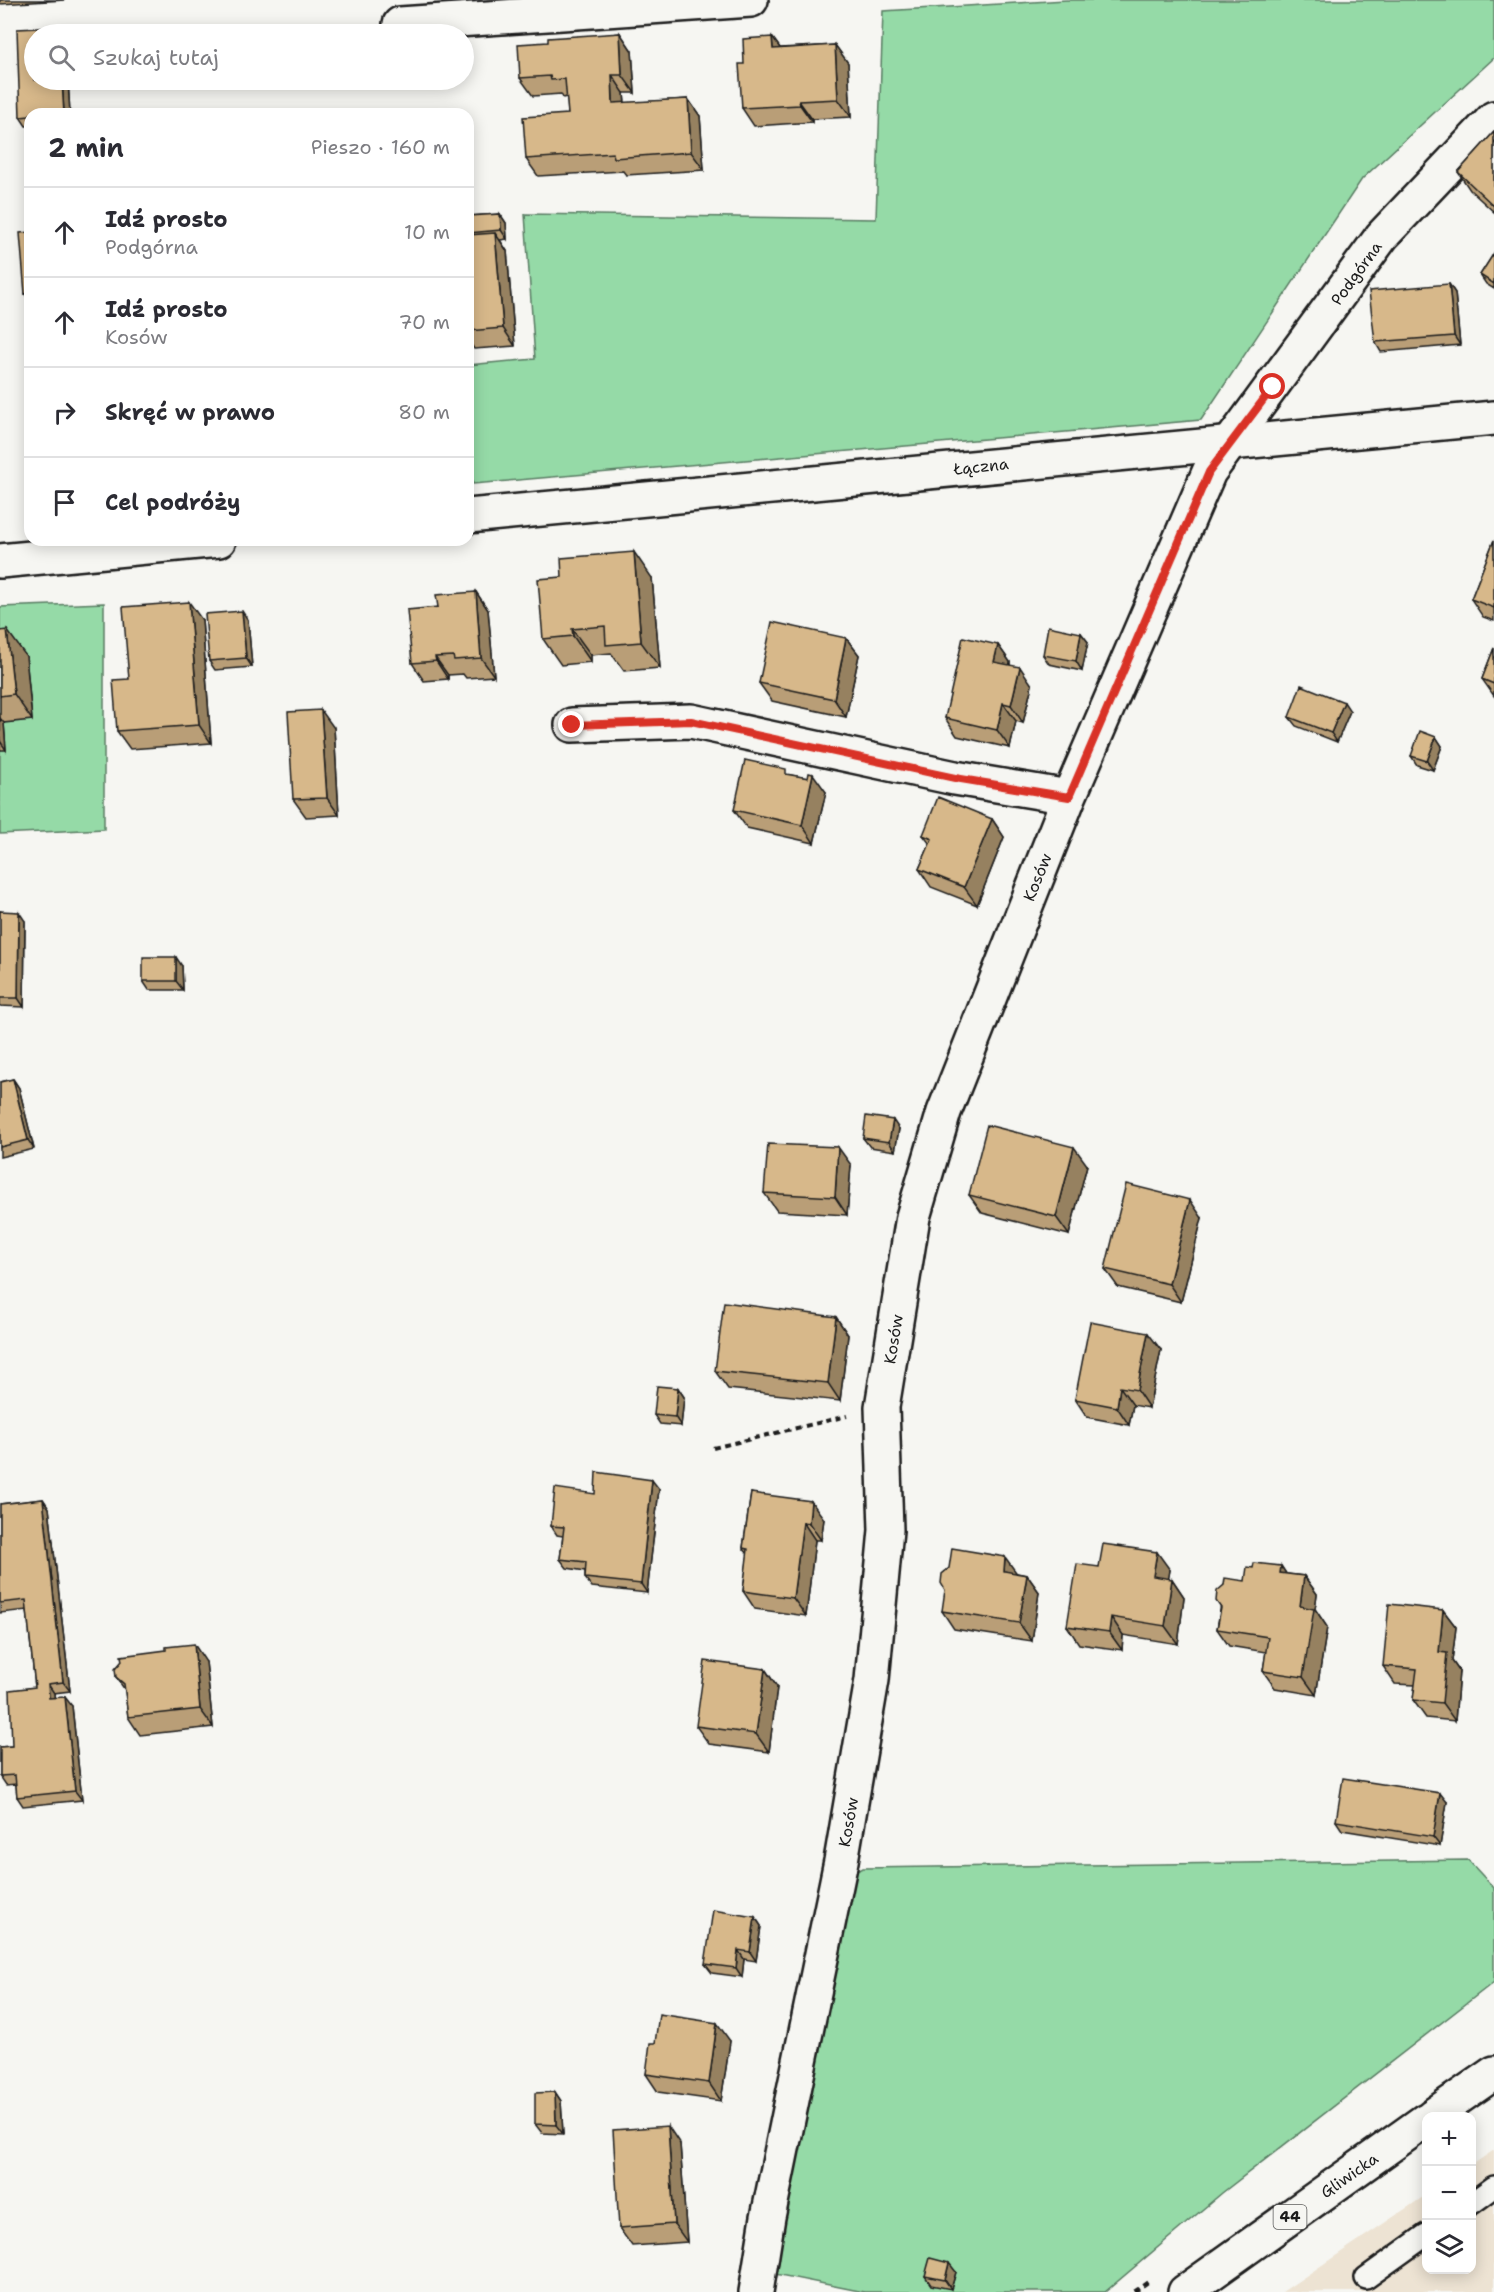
<!DOCTYPE html>
<html lang="pl">
<head>
<meta charset="utf-8">
<style>
  body { margin:0; font-family:"Shantell Sans",sans-serif; background:#f7f7f7; color:#2b2b33 }
  .controls { position:absolute; right:18px; bottom:18px; display:grid; overflow:hidden; border-radius:12px; box-shadow:0 3px 15px #0003 }
  .controls button { width:54px; height:54px; display:grid; place-items:center; padding:0; border:0; border-bottom:2px solid #e1e1e2; background:#fff; color:#2b2b33; font:30px sans-serif }
  .stop { position:absolute; width:18px; height:18px; margin:-14px; border:4px solid #d93025; border-radius:50%; background:#fff }
  .stop.end { background:#d93025; border-color:#fff; box-shadow:0 2px 6px #0008 }
  .list { margin:0; padding:0; list-style:none }
  h2 { display:flex; justify-content:space-between; align-items:center; height:78px; margin:0; padding:0 24px; font-size:26px }
  h2 small { font-size:20px; font-weight:400; color:#7c7c81 }
  .list li { display:grid; grid-template-columns:39px 1fr auto; gap:18px; align-items:center; box-sizing:border-box; height:90px; padding:0 24px; border-top:2px solid #e1e1e2 }
  .list b { display:block; font-size:22px; white-space:nowrap }
  .list p { margin:0; font-size:20px; white-space:nowrap; color:#7c7c81 }
  .list em { font-size:20px; font-style:normal; color:#7c7c81 }
  .icon { flex:none; width:33px; height:33px; fill:none; stroke:currentColor; stroke-width:2; stroke-linecap:round; stroke-linejoin:round }
  .map { position:relative; flex:none; width:1494px; height:2292px; overflow:hidden }
  .search { position:absolute; background:#fff; box-shadow:0 3px 15px #0003; left:24px; top:24px; width:450px; height:66px; display:flex; align-items:center; gap:15px; box-sizing:border-box; padding:0 21px; border-radius:33px; color:#7c7c81; font-size:22px }
  .panel { position:absolute; background:#fff; box-shadow:0 3px 15px #0003; left:24px; top:108px; width:450px; height:438px; border-radius:18px }
  .map>svg:first-child { display:block }
  .built { fill:#ede3d3 }
  .green { fill:#95daa7; stroke:#587b62; stroke-width:1.5 }
  .lines { fill:none; stroke-linecap:round; stroke-linejoin:round }
  .lane-casing { stroke:#1c1c1c; stroke-width:26 }
  .street-casing { stroke:#1c1c1c; stroke-width:38 }
  .secondary-casing { stroke:#1c1c1c; stroke-width:38 }
  .primary-casing { stroke:#1c1c1c; stroke-width:38 }
  .path { stroke:#1c1c1c; stroke-width:4; stroke-dasharray:6 4.5; stroke-linecap:butt }
  .lane { stroke:#f6f6f2; stroke-width:21 }
  .street { stroke:#f6f6f2; stroke-width:33 }
  .secondary { stroke:#f6f6f2; stroke-width:33 }
  .primary { stroke:#f6f6f2; stroke-width:33 }
  .wall { fill:#b99e77; stroke:#1c1c1c; stroke-width:1.5 }
  .shaded-wall { fill:#968161; stroke:#1c1c1c; stroke-width:1.5 }
  .building { fill:#d7b88a; stroke:#1c1c1c; stroke-width:1.5 }
  .route { stroke:#d93025; stroke-width:8 }
  .labels { text-anchor:middle; stroke-width:4.5; stroke-linejoin:round; paint-order:stroke }
  .shield { fill:#f6f6f2; stroke:#5d5d5c; stroke-width:1.5 }
  .shield-label { font-size:15px; font-weight:bold; fill:#1c1c1c }
  .street-label { font-size:16px; fill:#1c1c1c; stroke:#f6f6f2 }
</style>
</head>
<body>
<div class="map">
<svg width="1494" height="2292" viewBox="0 0 1494 2292">
  <rect width="100%" height="100%" fill="#f6f6f2"/>
  <filter id="ink" filterUnits="userSpaceOnUse"><feTurbulence type="fractalNoise" baseFrequency=".0167" numOctaves="2"/><feDisplacementMap in="SourceGraphic" scale="12" xChannelSelector="R" yChannelSelector="G"/><feConvolveMatrix kernelMatrix="1 2 1 2 8 2 1 2 1" color-interpolation-filters="sRGB"/></filter>
  <g filter="url(#ink)">
    <path class="built" d="M1494,2150V2292H1282L1426,2195V2270H1472V2165Z"/>
    <path class="green" d="M1066,0H1494V58L1362,179L1201,420L473,484L468,456V365L535,359L525,214L876,219L883,11Z
      M104,603V829L0,834V607Z
      M1468,1860L1494,1888V1982L1222,2193L1105,2292H864L770,2273L825,1890L862,1868Z"/>
    <g class="lines">
      <g class="lane-casing">
        <path id="lane" d="M1472,2203L1494,2187
          M1366,2278L1426,2235"/>
      </g>
      <g class="street-casing">
        <path id="street" d="M400,24L751,0
          M572,725L691,721L955,778L1069,797
          M756,2292L768,2217L841,1861L872,1680L886,1530L882,1407L913,1217L944,1112L1069,797L1209,472L1382,236L1494,118"/>
      </g>
      <g class="secondary-casing">
        <path id="secondary" d="M468,516L1494,418
          M0,561L219,540"/>
      </g>
      <g class="primary-casing">
        <path id="primary" d="M1432,2116L1494,2073
          M1185,2292L1426,2120"/>
      </g>
      <path class="path" d="M713,1448L847,1416
        M1134,2292L1148,2282"/>
      <use href="#lane" class="lane"/>
      <use href="#street" class="street"/>
      <use href="#secondary" class="secondary"/>
      <use href="#primary" class="primary"/>
    </g>
    <path class="wall" d="M0,0H65L0,4Z
      M620,33L632,51L635,93H624L625,103L688,99L700,116L704,170L626,175L623,171L538,176L526,159L568,114L567,97L563,98L561,94L533,96L520,78L548,42Z
      M772,37L780,48L835,45L848,63L851,117L812,119V122L754,126L742,108L744,64Z
      M34,80H68L70,114H30V126H26L20,117Z
      M1494,132V212L1470,190L1458,172Z
      M500,214L506,223L507,239L500,240L507,251L515,346L474,349L468,340V216Z
      M30,232V301L25,294Z
      M1494,253V289L1486,284L1480,275Z
      M1449,284L1455,293L1460,345L1381,352L1375,342Z
      M1494,540V621L1483,617L1471,599Z
      M652,578L660,668L624,671L611,653L591,655V662L561,665L543,639Z
      M476,592L488,610L494,676L466,678L463,674L448,675V679L424,681L412,663L438,607Z
      M202,620L211,743L130,749L117,731L129,679Z
      M248,620L252,667L215,670L209,661Z
      M0,631L26,656L32,720L4,723L6,750H0Z
      M1081,633L1088,642L1082,671L1049,664L1043,655Z
      M846,638L859,655L846,717L772,701L759,683Z
      M998,645L1010,662V665L1032,685L1023,723L1016,721L1010,748L957,736L945,718Z
      M1494,648V696L1482,679Z
      M1350,711L1337,742L1296,726L1289,717Z
      M334,728L339,815L306,817L293,799Z
      M1436,737L1442,746L1433,770L1417,765L1411,756Z
      M790,775L808,778L826,792L814,843L747,828L734,810Z
      M992,819L1004,837L977,905L931,887L919,869L930,844L923,835Z
      M0,911L25,921L24,1007L0,1006Z
      M182,966L183,990H149L143,981Z
      M13,1079L19,1088L34,1149L0,1157V1082Z
      M899,1129L895,1151L870,1147L863,1138Z
      M851,1165L847,1215L777,1211L764,1193Z
      M1087,1165L1069,1235L982,1213L969,1195Z
      M1202,1218L1181,1302L1118,1287L1105,1269Z
      M836,1317L848,1335L840,1401L728,1389L715,1371Z
      M1161,1350L1149,1408L1133,1405L1129,1425L1087,1417L1075,1399Z
      M678,1388L684,1397L681,1426L660,1424L654,1415Z
      M659,1489L647,1593L592,1587L585,1578V1571L567,1568L560,1559L563,1536L557,1535L551,1526L595,1494Z
      M751,1493L824,1519L821,1540H815L806,1616L755,1609L743,1591L748,1554L743,1548Z
      M43,1499L49,1508L70,1691L54,1693L55,1697L72,1706L82,1800L23,1806L17,1797L16,1784L6,1785L0,1776V1747L12,1746L35,1687L27,1610L0,1613V1504Z
      M1281,1566L1286,1574L1304,1576L1317,1594L1315,1609L1327,1627L1316,1695L1275,1688L1263,1671L1266,1652L1229,1646L1217,1629L1224,1585L1245,1581L1253,1568Z
      M1099,1567L1170,1570L1168,1579H1172L1184,1597L1178,1644L1123,1635L1122,1650L1079,1644L1067,1626Z
      M1017,1573L1027,1575L1039,1592L1032,1641L954,1629L942,1611Z
      M1443,1610L1456,1627L1452,1661L1459,1671L1455,1721L1426,1718L1413,1700L1415,1685L1395,1684L1383,1666Z
      M206,1662L213,1727L140,1735L128,1717L125,1690L116,1677Z
      M765,1669L777,1687L769,1752L709,1744L696,1726Z
      M1447,1802L1440,1846L1342,1830L1336,1821Z
      M755,1917L761,1926L756,1961L744,1959L742,1977L712,1973L705,1964Z
      M730,2041L721,2101L658,2092L646,2074L655,2043Z
      M555,2092L561,2101L563,2134L542,2133L535,2124Z
      M680,2144L687,2242L632,2246L619,2228Z
      M956,2272L951,2289L931,2285L925,2276Z"/>
    <path class="shaded-wall" d="M60,27L65,34H60Z
      M620,33L632,51L635,93L622,75Z
      M772,37L785,55L773,49Z
      M835,45L848,63L851,117L838,99Z
      M612,75L624,93L626,121L613,103Z
      M62,80H68L70,114H64Z
      M688,99L700,116L704,170L691,152Z
      M799,101L812,119V122L800,105Z
      M500,214L506,223L507,239L501,230Z
      M495,233L507,251L515,346L503,328Z
      M1449,284L1455,293L1460,345L1454,336Z
      M634,552L652,578L660,668L641,642Z
      M476,592L488,610L494,676L481,658Z
      M189,602L202,620L211,743L199,725Z
      M242,611L248,620L252,667L246,658Z
      M572,629L591,655V662L573,636Z
      M7,630L26,656L32,720L14,694Z
      M1081,633L1088,642L1082,671L1076,661Z
      M846,638L859,655L846,717L834,699Z
      M998,645L1010,662L1007,679L994,662Z
      M435,657L448,675V679L436,661Z
      M1020,667L1032,685L1023,723L1011,705Z
      M1344,702L1350,711L1337,742L1331,733Z
      M1003,703L1016,721L1010,748L997,730Z
      M321,710L334,728L339,815L327,798Z
      M0,718L4,723L6,750L0,741Z
      M1436,737L1442,746L1433,770L1427,761Z
      M813,774L826,792L814,843L802,825Z
      M992,819L1004,837L977,905L964,887Z
      M19,912L25,921L24,1007L18,998Z
      M176,957L182,966L183,990L176,981Z
      M13,1079L19,1088L34,1149L28,1140Z
      M893,1120L899,1129L895,1151L889,1142Z
      M838,1147L851,1165L847,1215L835,1197Z
      M1074,1147L1087,1165L1069,1235L1056,1217Z
      M1190,1200L1202,1218L1181,1302L1169,1284Z
      M836,1317L848,1335L840,1401L828,1383Z
      M1148,1333L1161,1350L1149,1408L1137,1390Z
      M1120,1387L1133,1405L1129,1425L1117,1407Z
      M678,1388L684,1397L681,1426L675,1417Z
      M652,1480L659,1489L647,1593L641,1584Z
      M43,1499L49,1508L70,1691L63,1682Z
      M811,1501L824,1519L821,1540L809,1523Z
      M803,1522L815,1540L806,1616L793,1598Z
      M1157,1552L1170,1570L1166,1594L1153,1576Z
      M1005,1557L1018,1575L1004,1571Z
      M1281,1566L1293,1584L1280,1573Z
      M1027,1575L1039,1592L1032,1641L1019,1623Z
      M1304,1576L1317,1594L1315,1609L1327,1627L1316,1695L1303,1677L1300,1606Z
      M1172,1579L1184,1597L1178,1644L1165,1626Z
      M1443,1610L1456,1627L1452,1661L1459,1671L1455,1721L1442,1703L1439,1652Z
      M1111,1617L1123,1635L1122,1650L1109,1632Z
      M194,1644L206,1662L213,1727L200,1709Z
      M765,1669L777,1687L769,1752L756,1734Z
      M48,1684L54,1693L55,1707L49,1698Z
      M65,1697L72,1706L82,1800L75,1791Z
      M1440,1793L1447,1802L1440,1846L1433,1837Z
      M755,1917L761,1926L756,1961L750,1952Z
      M738,1950L744,1959L742,1977L736,1968Z
      M717,2023L730,2041L721,2101L709,2083Z
      M555,2092L561,2101L563,2134L556,2125Z
      M668,2126L680,2144L687,2242L674,2224Z
      M949,2263L956,2272L951,2289L945,2280Z"/>
    <path class="building" d="M60,27V34H34V80H62L64,114H30V116L20,117L17,29Z
      M620,33L622,75H612L613,103L688,99L691,152L614,158L613,153L526,159L523,117L568,114L565,79L551,80L550,76L520,78L518,44L548,42V38Z
      M772,37L773,49L835,45L838,99L799,101L800,105L742,108L739,64H744L743,39Z
      M1494,132V206L1458,172Z
      M500,214L501,230L468,233V216Z
      M30,232V293L25,294L20,233Z
      M495,233L503,328L468,331V235Z
      M1494,253V284L1480,275Z
      M1449,284L1454,336L1375,342L1369,291Z
      M1494,540V608L1471,599Z
      M634,552L641,642L606,645L605,626L572,629L573,636L543,639L538,579L562,577L561,558Z
      M476,592L481,658L454,660L453,656L435,657L436,661L412,663L407,610L438,607L436,595Z
      M189,602L199,725L117,731L113,680L129,679L123,607Z
      M242,611L246,658L209,661L205,614Z
      M772,622L846,638L834,699L759,683Z
      M1048,626L1081,633L1076,661L1043,655Z
      M7,630L14,694L0,696V631Z
      M963,637L998,645L994,662L1020,667L1011,705L1003,703L997,730L945,718Z
      M1494,648V684L1482,679Z
      M1301,685L1344,702L1331,733L1289,717Z
      M321,710L327,798L293,799L288,712Z
      M1420,731L1436,737L1427,761L1411,756Z
      M745,760L786,769V774L808,778L809,773L813,774L802,825L734,810Z
      M938,797L992,819L964,887L919,869L932,839L923,835Z
      M0,911L19,912L18,998H0Z
      M143,957H176V981H143Z
      M13,1079L28,1140L0,1147V1082Z
      M866,1116L893,1120L889,1142L863,1138Z
      M987,1125L1074,1147L1056,1217L969,1195Z
      M768,1144L838,1147L835,1197L764,1193Z
      M1126,1184L1190,1200L1169,1284L1105,1269Z
      M724,1302L836,1317L828,1383L715,1371Z
      M1090,1322L1148,1333L1137,1390L1120,1387L1117,1407L1075,1399Z
      M657,1386L678,1388L675,1417L654,1415Z
      M596,1472L652,1480L641,1584L585,1578L586,1562L560,1559L564,1527L551,1526L555,1488L595,1494Z
      M751,1493L811,1501L809,1523L803,1522L793,1598L743,1591L748,1549L743,1548Z
      M43,1499L63,1682L48,1684L49,1698L65,1697L75,1791L17,1797L15,1775L0,1776V1747L12,1746L10,1690L35,1687L26,1600L0,1603V1504Z
      M1103,1544L1157,1552L1153,1576L1172,1579L1165,1626L1111,1617L1109,1632L1067,1626L1077,1564L1099,1567Z
      M952,1548L1005,1557L1004,1571L1027,1575L1019,1623L942,1611L945,1590L941,1583L942,1574L949,1568Z
      M1254,1563L1281,1566L1280,1573L1304,1576L1300,1606L1314,1609L1303,1677L1263,1671L1268,1637L1217,1629L1221,1608L1216,1601L1217,1591L1224,1585L1225,1578L1245,1581L1247,1567L1253,1568Z
      M1389,1604L1443,1610L1439,1652L1447,1653L1442,1703L1413,1700L1417,1669L1383,1666Z
      M194,1644L200,1709L128,1717L124,1684L116,1677L115,1669L122,1661L121,1656L166,1650V1647Z
      M705,1661L765,1669L756,1734L696,1726Z
      M1343,1778L1440,1793L1433,1837L1336,1821Z
      M713,1910L755,1917L750,1952L738,1950L736,1968L705,1964Z
      M659,2014L717,2023L709,2083L646,2074L650,2043H655Z
      M555,2092L556,2125L535,2124V2093Z
      M668,2126L674,2224L619,2228L613,2130Z
      M930,2258L949,2263L945,2280L925,2276Z"/>
  </g>
  <g class="lines" filter="url(#ink)">
    <path class="route" d="M572,725L691,721L955,778L1069,797L1209,472L1273,387"/>
  </g>
  <g class="labels">
    <rect class="shield" x="1273.5" y="2205" width="33" height="24" rx="4.5"/>
    <g class="shield-label">
      <text x="1290" y="2222">44</text>
    </g>
    <g class="street-label">
      <text transform="translate(1356 273) rotate(-54)" y="6">Podgórna</text>
      <text transform="translate(981 466) rotate(-6)" y="6">Łączna</text>
      <text transform="translate(1037 877) rotate(-68)" y="6">Kosów</text>
      <text transform="translate(893 1339) rotate(-81)" y="6">Kosów</text>
      <text transform="translate(848 1822) rotate(-80)" y="6">Kosów</text>
      <text transform="translate(1349 2175) rotate(-35)" y="6">Gliwicka</text>
    </g>
  </g>
</svg>
<div class="controls">
<button>+</button>
<button>−</button>
<button><svg class="icon" aria-label="layers" viewBox="0 0 24 24"><path d="M12 4l9 5-9 5-9-5zM3 14l9 5 9-5"/></svg></button>
</div>
<div class="stop" style="left:1273px;top:387px"></div>
<div class="stop end" style="left:572px;top:725px"></div>
<div class="search"><svg class="icon" aria-label="search" viewBox="0 0 24 24"><circle cx="10" cy="10" r="6"/><path d="M15 15l6 6"/></svg>Szukaj tutaj</div>
<section class="panel">
<h2>2 min<small>Pieszo · 160 m</small></h2>
<ul class="list">
<li><svg class="icon" aria-label="ahead" viewBox="0 0 24 24"><path d="M12 20V5M6 11l6-6 6 6"/></svg><div><b>Idź prosto</b><p>Podgórna</p></div><em>10 m</em></li>
<li><svg class="icon" aria-label="ahead" viewBox="0 0 24 24"><path d="M12 20V5M6 11l6-6 6 6"/></svg><div><b>Idź prosto</b><p>Kosów</p></div><em>70 m</em></li>
<li><svg class="icon" aria-label="right" viewBox="0 0 24 24"><path d="M7 20v-9h11M14 6l5 5-5 5"/></svg><div><b>Skręć w prawo</b></div><em>80 m</em></li>
<li><svg class="icon" aria-label="arrive" viewBox="0 0 24 24"><path d="M6 21V4h12l-3 4 3 4H6"/></svg><div><b>Cel podróży</b></div></li>
</ul>
</section>
</div>
</body>
</html>
